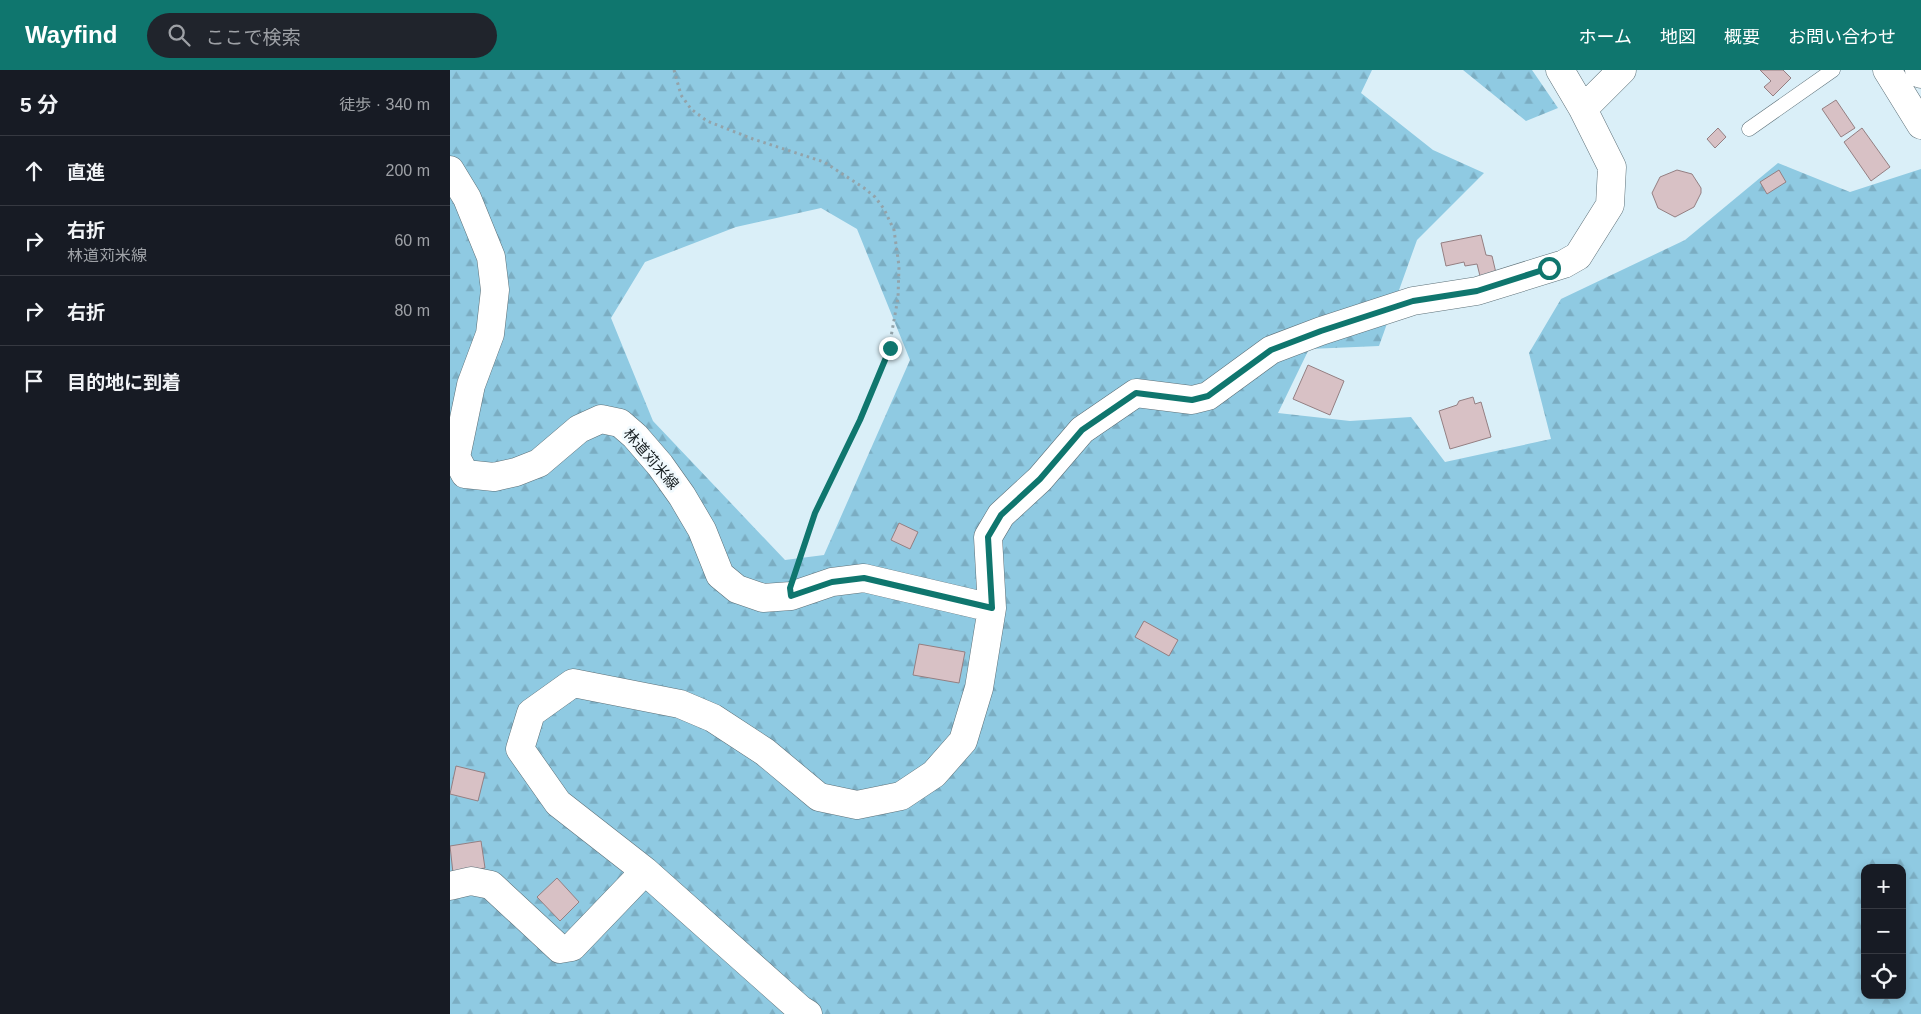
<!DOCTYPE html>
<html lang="ja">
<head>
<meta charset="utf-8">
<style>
  body { margin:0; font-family:Arial,"Noto Sans JP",sans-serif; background:#20242c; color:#f1f3f6 }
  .controls { position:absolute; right:15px; bottom:15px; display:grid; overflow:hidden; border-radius:10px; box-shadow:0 2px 8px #0003 }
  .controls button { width:45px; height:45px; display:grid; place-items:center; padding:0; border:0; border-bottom:1px solid #363941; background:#171b24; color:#f1f3f6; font:25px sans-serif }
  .stop { position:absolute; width:15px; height:15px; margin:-11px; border:4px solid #0f766e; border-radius:50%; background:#fff }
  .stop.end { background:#0f766e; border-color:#fff; box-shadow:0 1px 5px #0008 }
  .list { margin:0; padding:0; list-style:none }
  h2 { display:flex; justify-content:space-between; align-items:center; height:65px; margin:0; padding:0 20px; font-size:21px }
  h2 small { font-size:16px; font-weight:400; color:#9ea1a6 }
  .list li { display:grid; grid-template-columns:32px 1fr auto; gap:15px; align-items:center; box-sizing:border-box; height:70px; padding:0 20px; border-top:1px solid #363941 }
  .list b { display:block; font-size:19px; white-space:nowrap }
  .list p { margin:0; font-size:16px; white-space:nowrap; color:#9ea1a6 }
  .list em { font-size:16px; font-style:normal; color:#9ea1a6 }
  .icon { flex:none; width:28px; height:28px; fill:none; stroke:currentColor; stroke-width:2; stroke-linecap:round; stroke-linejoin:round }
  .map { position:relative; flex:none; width:1471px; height:944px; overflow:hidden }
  header { display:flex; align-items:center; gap:30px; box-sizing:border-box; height:70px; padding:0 25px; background:#0f766e; color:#fff }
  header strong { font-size:24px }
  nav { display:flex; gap:28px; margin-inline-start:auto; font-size:18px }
  .search { width:350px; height:45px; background:#20242c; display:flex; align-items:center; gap:12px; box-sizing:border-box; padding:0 18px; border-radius:28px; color:#9ea1a6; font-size:19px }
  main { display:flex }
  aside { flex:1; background:#171b24 }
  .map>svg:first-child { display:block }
  .forest { fill:url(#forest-firs); fill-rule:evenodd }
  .building { fill:#d8c1c5; stroke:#947f82 }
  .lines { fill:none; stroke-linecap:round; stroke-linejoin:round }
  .lane-casing { stroke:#5d7078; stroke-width:15 }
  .street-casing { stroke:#5d7078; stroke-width:29 }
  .path { stroke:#93a3aa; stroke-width:3; stroke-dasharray:2.5 4; stroke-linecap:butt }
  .lane { stroke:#fff; stroke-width:14 }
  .street { stroke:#fff; stroke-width:28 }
  .route { stroke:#0f766e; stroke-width:6 }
  .labels { text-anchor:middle; stroke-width:5; stroke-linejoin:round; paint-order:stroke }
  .street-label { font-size:15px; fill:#171f22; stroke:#f1fafe }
</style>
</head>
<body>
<header>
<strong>Wayfind</strong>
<div class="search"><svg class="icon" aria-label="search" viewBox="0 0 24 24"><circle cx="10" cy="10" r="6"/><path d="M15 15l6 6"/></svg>ここで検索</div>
<nav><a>ホーム</a><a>地図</a><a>概要</a><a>お問い合わせ</a></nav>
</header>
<main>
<aside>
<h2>5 分<small>徒歩 · 340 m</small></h2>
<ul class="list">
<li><svg class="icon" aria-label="ahead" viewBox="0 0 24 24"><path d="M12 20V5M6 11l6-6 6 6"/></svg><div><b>直進</b></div><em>200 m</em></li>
<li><svg class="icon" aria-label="right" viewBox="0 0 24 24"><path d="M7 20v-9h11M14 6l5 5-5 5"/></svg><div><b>右折</b><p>林道苅米線</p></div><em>60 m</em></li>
<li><svg class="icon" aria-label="right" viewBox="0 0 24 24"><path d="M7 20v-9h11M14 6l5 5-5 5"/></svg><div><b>右折</b></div><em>80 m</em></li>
<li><svg class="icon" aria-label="arrive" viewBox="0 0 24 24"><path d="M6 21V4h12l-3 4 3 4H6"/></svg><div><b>目的地に到着</b></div></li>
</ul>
</aside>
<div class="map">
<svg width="1471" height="944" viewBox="0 0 1471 944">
  <defs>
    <pattern id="forest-firs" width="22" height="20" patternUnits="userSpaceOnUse" patternTransform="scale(1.25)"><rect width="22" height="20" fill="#8fcae2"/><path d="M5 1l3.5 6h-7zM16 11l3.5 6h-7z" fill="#7badc2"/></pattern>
  </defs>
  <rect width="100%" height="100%" fill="#daeff8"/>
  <path class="forest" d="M0,0H922L911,23L983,80L1034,103L967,170L929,276L859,279L828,343L900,351L961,347L995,392L1101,369L1079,283L1111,229L1235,170L1328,93L1400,122L1471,99V944H0ZM371,138L407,159L460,290L374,485L335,490L203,351L161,248L195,192L286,157ZM1415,798H1452V925H1415Z
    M1013,0H1082L1108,38L1076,51Z"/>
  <path class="building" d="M1310,0H1333L1341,8L1323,26L1314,17L1321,11Z
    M1386,30L1405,58L1391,67L1372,39Z
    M1268,58L1276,67L1265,78L1257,69Z
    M1412,58L1440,97L1421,111L1394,72Z
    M1227,100L1242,104L1251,118V123L1244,137L1225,147L1208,138L1202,123L1210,107Z
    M1329,100L1336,112L1317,124L1310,112Z
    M1031,165L1036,185L1042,186L1046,203L1030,206L1027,194L1015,196L1014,192L996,196L991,173Z
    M858,295L894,311L880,345L843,329Z
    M1023,327L1025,334L1031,332L1041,367L1000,379L989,341L1007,335L1009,331Z
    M449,453L468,462L460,479L441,470Z
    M694,551L728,570L719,586L685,567Z
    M469,574L515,582L509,613L463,605Z
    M6,696L35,703L28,731L0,724Z
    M31,771L35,798L3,803L0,776Z
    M107,808L129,832L110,851L87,827Z"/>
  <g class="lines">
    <g class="lane-casing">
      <path id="lane" d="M1299,59L1383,0"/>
    </g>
    <g class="street-casing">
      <path id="street" d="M1437,0L1471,55
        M1469,0L1471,4
        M1133,39L1172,0
        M0,100L17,128L41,187L45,220L40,264L21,315L6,387L15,404L44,407L66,402L89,393L129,359L151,349L170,353L185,366L210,395L232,426L252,460L270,505L287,519L313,528L341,526L382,512L414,508L542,538
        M0,816L21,811L41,815L110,879L122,877L195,801
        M358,944L350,939L195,801L108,733L70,679L81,643L123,613L230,634L263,648L315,682L369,727L407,735L451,726L484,704L513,671L529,618L542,538L538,467L551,445L590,409L632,360L686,323L742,330L758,326L821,280L871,261L963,231L1027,221L1114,194L1128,186L1160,135L1162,97L1133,39L1110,0"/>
    </g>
    <path class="path" d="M224,0L231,25L241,39L257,51L303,69L374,92L414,118L425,127L434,139L444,160L449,196L448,228L439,278L410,350L365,443L347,496"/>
    <use href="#lane" class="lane"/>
    <use href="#street" class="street"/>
  </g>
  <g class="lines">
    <path class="route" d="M440,278L410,350L365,443L340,518L341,526L382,512L414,508L542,538L538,467L551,445L590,409L632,360L686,323L742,330L758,326L821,280L871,261L963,231L1027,221L1099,198"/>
  </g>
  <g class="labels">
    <g class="street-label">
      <text transform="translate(201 389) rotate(49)" y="5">林道苅米線</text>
    </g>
  </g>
</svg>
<div class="controls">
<button>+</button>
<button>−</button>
<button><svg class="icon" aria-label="locate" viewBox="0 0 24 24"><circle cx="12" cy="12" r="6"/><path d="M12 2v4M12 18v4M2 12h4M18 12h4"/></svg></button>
</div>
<div class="stop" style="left:1099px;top:198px"></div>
<div class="stop end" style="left:440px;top:278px"></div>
</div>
</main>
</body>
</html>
